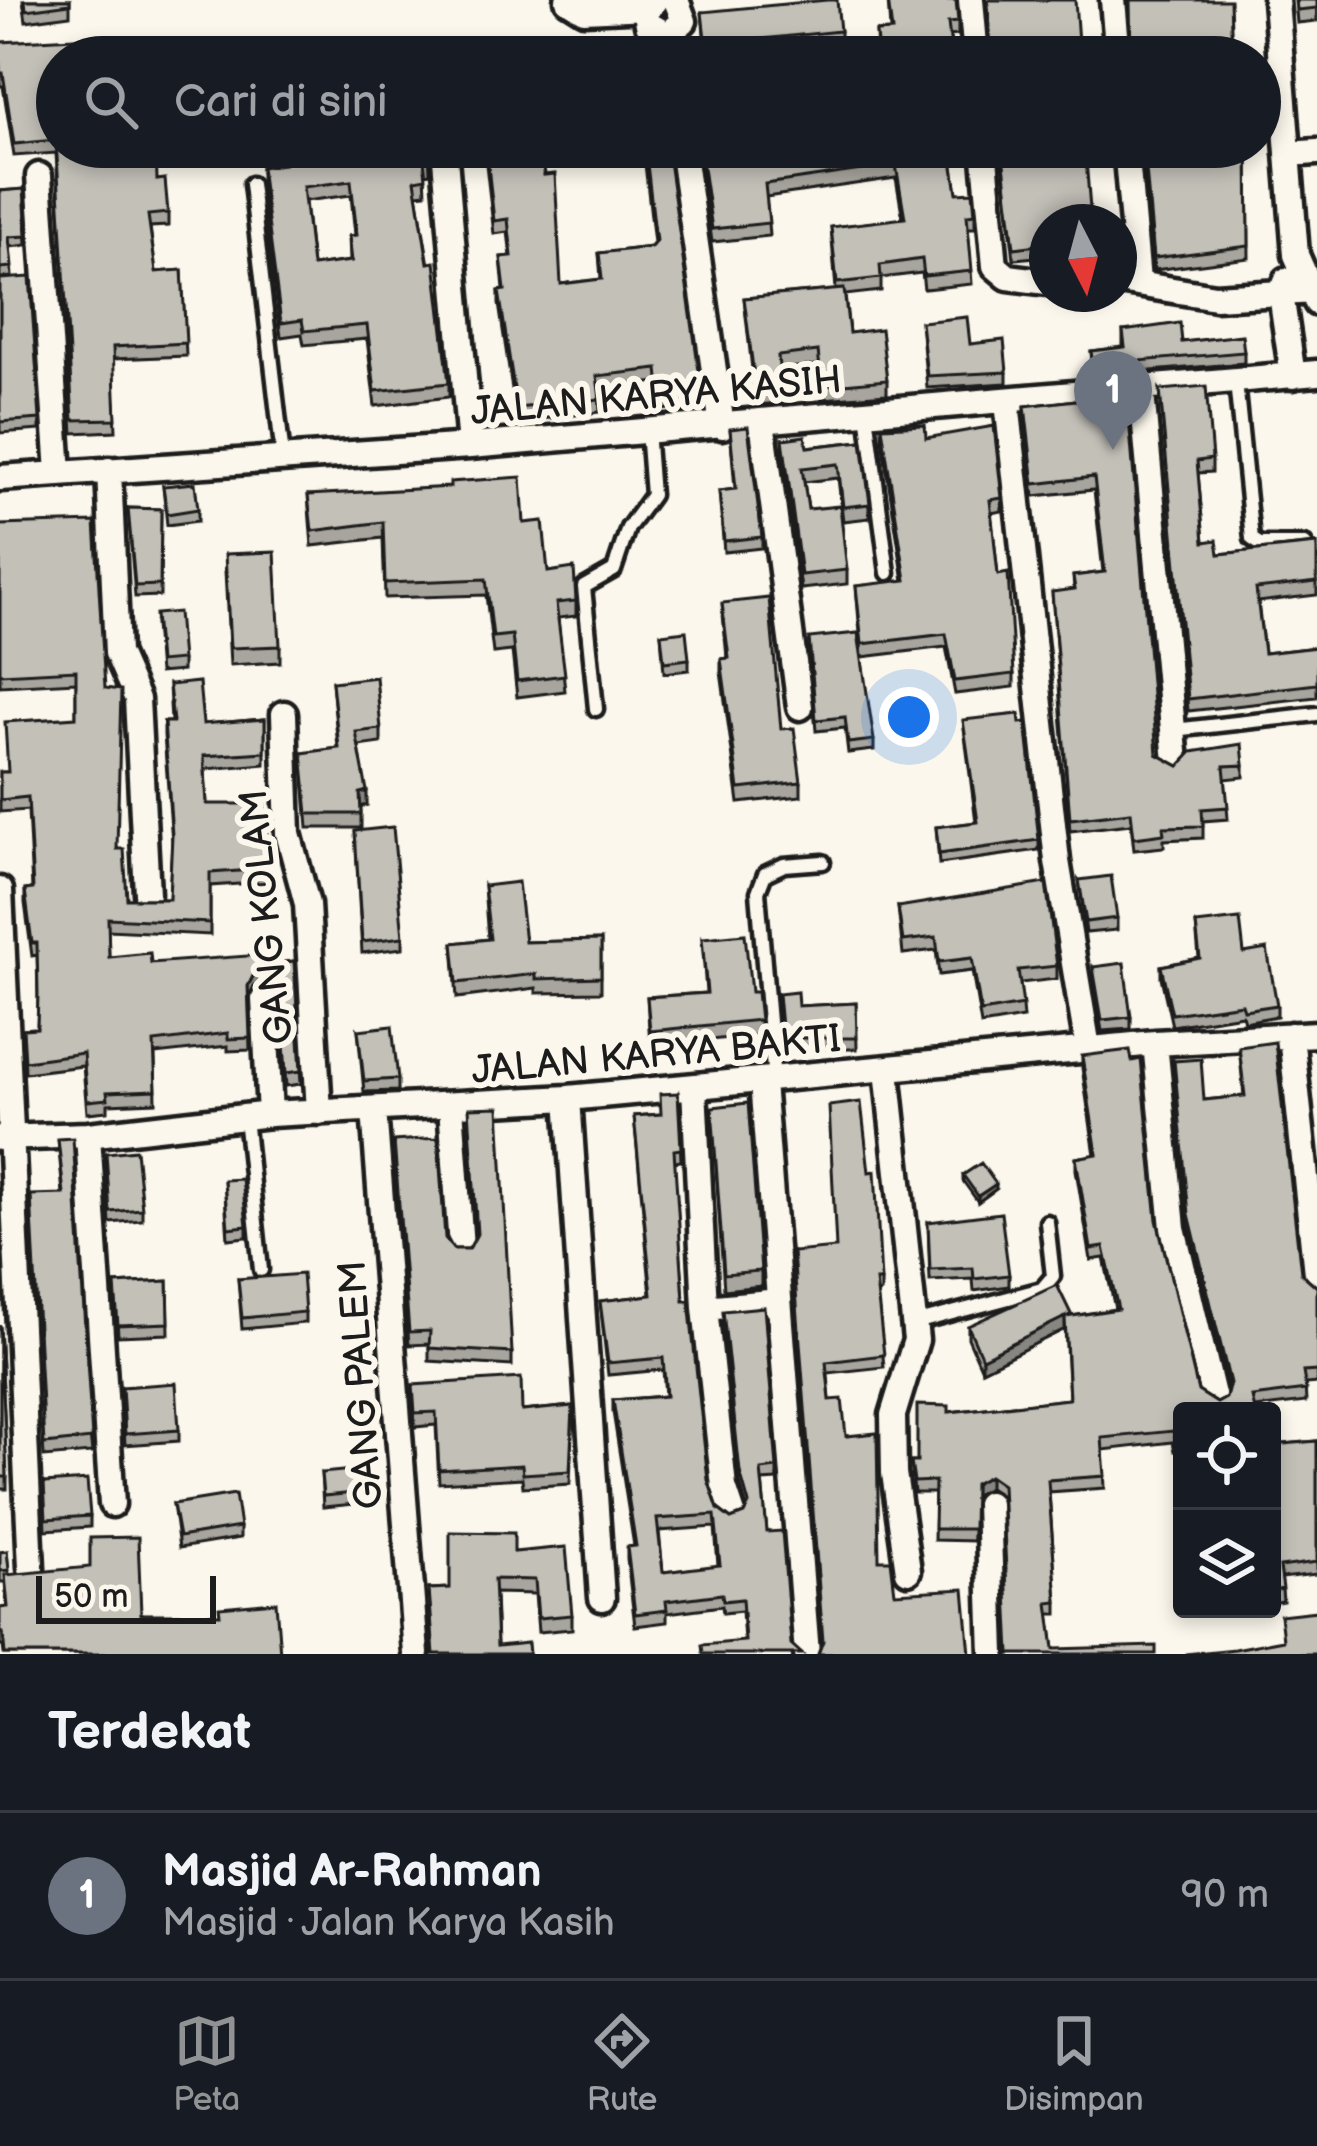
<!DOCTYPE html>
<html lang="id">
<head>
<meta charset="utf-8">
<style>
  body { margin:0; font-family:"Balsamiq Sans",sans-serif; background:#20242c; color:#f1f3f6 }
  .controls { position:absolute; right:36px; bottom:36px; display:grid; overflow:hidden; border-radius:12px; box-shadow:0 6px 18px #0003 }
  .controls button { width:108px; height:108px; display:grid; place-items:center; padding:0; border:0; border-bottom:3px solid #363941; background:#171b24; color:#f1f3f6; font:60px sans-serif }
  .compass { position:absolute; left:1029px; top:204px; width:108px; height:108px; border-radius:50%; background:#171b24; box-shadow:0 6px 18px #0003; rotate:174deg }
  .scale { position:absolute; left:36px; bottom:30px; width:180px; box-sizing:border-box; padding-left:12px; border:6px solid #1c1c1c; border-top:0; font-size:33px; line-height:42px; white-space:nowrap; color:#1c1c1c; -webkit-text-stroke:9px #fbf7ec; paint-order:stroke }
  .you { position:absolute; left:909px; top:717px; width:42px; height:42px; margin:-30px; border:9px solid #fff; border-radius:50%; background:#1a73e8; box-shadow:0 0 0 18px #1a73e833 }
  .badge { display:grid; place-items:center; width:78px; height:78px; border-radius:50%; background:#919294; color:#fff; font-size:39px; font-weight:700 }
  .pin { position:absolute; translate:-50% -99px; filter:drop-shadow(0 3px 6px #0008) }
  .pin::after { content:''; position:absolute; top:63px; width:42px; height:36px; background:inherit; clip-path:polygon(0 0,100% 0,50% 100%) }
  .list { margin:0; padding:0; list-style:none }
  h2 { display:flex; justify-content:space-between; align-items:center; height:156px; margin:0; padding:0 48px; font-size:51px }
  h2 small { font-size:39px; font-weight:400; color:#9ea1a6 }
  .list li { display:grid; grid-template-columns:78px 1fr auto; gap:36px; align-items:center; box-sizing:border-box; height:168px; padding:0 48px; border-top:3px solid #363941 }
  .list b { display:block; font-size:45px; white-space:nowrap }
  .list p { margin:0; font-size:39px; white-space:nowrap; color:#9ea1a6 }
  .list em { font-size:39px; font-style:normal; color:#9ea1a6 }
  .icon { flex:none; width:66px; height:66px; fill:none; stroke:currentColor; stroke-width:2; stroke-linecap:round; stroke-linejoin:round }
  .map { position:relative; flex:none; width:1317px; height:1654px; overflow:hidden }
  .search { position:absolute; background:#171b24; box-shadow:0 6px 18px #0003; left:36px; right:36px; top:36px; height:132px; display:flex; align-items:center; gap:30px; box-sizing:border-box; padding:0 42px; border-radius:66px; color:#9ea1a6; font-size:45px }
  .sheet { height:324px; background:#171b24 }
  nav { display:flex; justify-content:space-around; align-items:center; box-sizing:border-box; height:168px; border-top:3px solid #363941; background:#171b24; font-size:33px; color:#9ea1a6 }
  nav a { display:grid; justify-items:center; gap:6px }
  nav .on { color:#919294 }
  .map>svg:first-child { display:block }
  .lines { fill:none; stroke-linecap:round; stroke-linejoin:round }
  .lane-casing { stroke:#1c1c1c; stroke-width:21 }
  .street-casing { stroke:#1c1c1c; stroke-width:33 }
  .lane { stroke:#fbf7ec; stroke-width:12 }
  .street { stroke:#fbf7ec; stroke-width:24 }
  .wall { fill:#a8a59e; stroke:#1c1c1c; stroke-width:3; fill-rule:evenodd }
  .shaded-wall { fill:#888681; stroke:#1c1c1c; stroke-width:3 }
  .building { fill:#c3c0b8; stroke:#1c1c1c; stroke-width:3; fill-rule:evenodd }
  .labels { text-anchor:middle; stroke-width:12; stroke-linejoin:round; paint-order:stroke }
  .street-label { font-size:39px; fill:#1c1c1c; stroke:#fbf7ec }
</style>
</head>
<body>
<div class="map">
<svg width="1317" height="1654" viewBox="0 0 1317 1654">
  <rect width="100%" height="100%" fill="#fbf7ec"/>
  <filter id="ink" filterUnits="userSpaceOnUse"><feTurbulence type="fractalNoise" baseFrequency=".00833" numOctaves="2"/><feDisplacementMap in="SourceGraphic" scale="24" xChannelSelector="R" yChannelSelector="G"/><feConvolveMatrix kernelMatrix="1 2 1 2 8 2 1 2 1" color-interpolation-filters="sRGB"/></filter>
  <g filter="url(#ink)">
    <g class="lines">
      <g class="lane-casing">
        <path id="lane" d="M251,184L283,457
          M1236,382L1252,539L1260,544H1305
          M867,413L888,573
          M596,709L584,587L614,570L628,528L652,495L647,430
          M1174,730L1317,714
          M774,1081L758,892L765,874L784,865L823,862
          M245,1117L261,1270
          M915,1323L1042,1289L1053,1276L1047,1222"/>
      </g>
      <g class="street-casing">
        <path id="street" d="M568,0L584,10L648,7
          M655,0L646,13L648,24L667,35L684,21L676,0
          M971,0L976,57
          M1113,0L1118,57
          M1276,0L1296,255L1317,303
          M444,147L470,446
          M682,147L722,426
          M984,147L995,266L1008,277L1047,282
          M1126,147L1138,281
          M1288,154L1317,152
          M39,176L59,473
          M1287,280L1281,294L1293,376
          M1119,281L1215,297L1314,291
          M1142,393L1176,762
          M1007,402L1057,861L1088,1048
          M762,421L800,707
          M109,470L117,653L137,699L147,894
          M0,478L470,446L1317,373
          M284,714L288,833L307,904L319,1112
          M0,890L31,1568
          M264,999L270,1114
          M1291,1035L1317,1283
          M1155,1043L1173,1228L1214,1399
          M887,1070L916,1340L893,1415L894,1473L908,1571
          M762,1082L807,1654
          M694,1088L705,1308L779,1301
          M568,1098L602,1598
          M451,1106L461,1248
          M374,1110L416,1654
          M88,1135L112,1504
          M0,1138L88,1135L270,1114L568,1098L1155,1043L1317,1034
          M705,1308L724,1487L733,1514
          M988,1504L993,1654"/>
      </g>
      <use href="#lane" class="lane"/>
      <use href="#street" class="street"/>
    </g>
    <path class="wall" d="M23,0H70V15L26,21Z
      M888,0L958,22V35L950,36L952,57H877L876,32L890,31Z
      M1295,0H1317V21L1297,23Z
      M702,12L840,31V44L744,54V57H706Z
      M92,37L57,147L157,180L168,213V226L150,227L156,272L182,270L186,356L113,359L116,431L73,433L56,153L14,156L3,86H0V50Z
      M299,147H429L430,173L425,174L426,193L417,194L449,383V397L375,406L367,339L304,345L302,334L281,337L261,181V167L282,164V151L299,149ZM351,195L355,235L349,236L350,261L312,266L305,201Z
      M484,147H541L561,284L601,279L599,253L651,247L654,243L643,147H667L702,392V405L661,410L658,382L599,389L600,412L517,422L499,304V291L504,290L501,257L511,256L508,232L494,234Z
      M699,147H950L957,193L975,214V228H968L972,284L924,289L922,273L881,278V291L845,295L849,333L887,380V394L822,399L818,365L779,369L781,403L756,405L744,298L836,290L831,227L903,219L896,178L766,197L769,236L712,242Z
      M1001,147H1085L1047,222V256L1014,259Z
      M1143,147H1248L1249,258L1154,270Z
      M24,189L27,245L10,247L12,277L0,278V191Z
      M0,279L40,419V430L0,433Z
      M921,322L970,344L1007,372V383L927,388Z
      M1123,331L1244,352V363L1093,376L1091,351L1123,347Z
      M1160,390L1212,459V472L1198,473L1204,542L1219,554L1317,544V595L1258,602L1264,653L1317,647V697L1188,711Z
      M1127,394L1157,754L1179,766L1244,765V777L1225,779L1228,819L1203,821V838L1164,840V847L1134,850L1131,824L1070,831L1052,592L1074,590L1073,576L1103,572L1094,490L1034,496L1025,418V406Z
      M882,427L926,438L1002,498V511L991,513L998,575L1014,674V687L955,694L946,647L862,657L856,586L904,581L882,440Z
      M730,429L762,537V548L724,552L719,491L735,489Z
      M783,439L807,447L862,441L870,518L843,521L838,478L804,482L808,509L847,570V584L801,589L783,453Z
      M163,486L198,509V521L167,525Z
      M308,495L524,523L548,572L576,601V616L558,618L565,691L517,697L512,651L493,653L486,595L385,598L383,538L312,546Z
      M128,508L161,509L160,596L135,597Z
      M225,571L280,646V662L230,665Z
      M0,603L105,688L117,849L127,899H169L172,842L164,735V722H171L169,685L203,724L265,719V764L205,769L207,804L270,869V882L210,886V935L108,930L109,957L151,963L261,965L294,961L301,1084L286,1086L280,997L264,983L254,986L248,998L250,1050L228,1051V1046L155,1054L156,1102L108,1104V1111L87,1113L83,1066L25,1073L23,1029L37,1028L38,998L37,955L32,956L25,903V890L32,889L28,810L0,812V772H7L76,717V682L0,686Z
      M722,603L781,729L801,782V796L739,803L721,672V659L727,658Z
      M155,625L182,660V671L159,673Z
      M661,634L689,659V670L664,673Z
      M809,649L874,740V750L848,753L845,728L816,731Z
      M332,682L381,729V743L359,746L367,805L361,807V828H308L302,753L338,748Z
      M963,720L1039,840V850L939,864L936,827L976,822Z
      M355,831L403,937V948L362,953Z
      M1079,880L1117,918V930L1086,933Z
      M484,886L525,942L601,940V992L536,993V988L457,998L453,943L488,939Z
      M898,907L1057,966V979L1020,983L1023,1018L981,1025L972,971L939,975L936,950L903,954Z
      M1196,924L1244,953L1277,1005V1016L1244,1022L1242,1015L1172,1026L1161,977V966L1199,958Z
      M702,938L751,992L760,1020V1035L650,1046L647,997L706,993Z
      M1093,967L1131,1017V1029L1102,1031L1093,978Z
      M778,994L798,1006L856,1003L857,1049H782Z
      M358,1030L398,1079V1091L364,1092Z
      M1239,1047L1301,1273L1317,1287V1383L1305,1384L1306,1402L1255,1408L1182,1411V1450L1175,1451L1173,1442L1103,1450L1105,1488L1049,1492L1057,1602V1614H1049L1054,1649L1010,1654L1002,1496L989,1488L974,1495L973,1541L934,1540L935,1493H914L911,1462H917L949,1412L1069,1399L1065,1329L982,1370L968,1338V1326L1071,1316L1115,1309L1104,1258L1091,1260L1076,1170V1158L1095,1155L1082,1068V1056L1157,1220L1198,1391L1217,1403L1226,1398L1229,1389L1189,1225L1174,1061L1204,1100L1244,1096Z
      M678,1093L681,1161L674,1162L684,1301L708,1480L718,1509L731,1519L744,1514L747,1509L740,1483L723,1311L777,1468V1480L762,1481L767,1532L791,1644L744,1641L742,1611L723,1613L722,1606L667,1613V1622L635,1626L627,1559V1547L634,1546L613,1412V1400L665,1396L663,1370L608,1375L600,1301L651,1295L634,1116L661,1114ZM715,1527L718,1566L663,1572L659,1531Z
      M712,1107L761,1271V1286L724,1290Z
      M469,1121L512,1353V1366L429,1361V1344L409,1345L394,1141L453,1249H469L477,1235Z
      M58,1139L92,1453L44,1457L31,1209L63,1194Z
      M106,1164L142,1209V1220L110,1223Z
      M963,1175L996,1189L978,1202L963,1181Z
      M224,1180L247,1226V1237L228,1239Z
      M928,1222L1009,1275V1286L974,1291L973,1279L930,1281Z
      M793,1252L881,1281V1292L877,1293L884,1367L828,1373L830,1400L846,1436L879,1560L895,1593L823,1643Z
      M238,1279L305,1312V1323L242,1329Z
      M168,1281L169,1334L118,1336L115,1284Z
      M0,1325L7,1477V1489H0Z
      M413,1385L522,1411L573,1406L570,1484L523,1487L522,1478L439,1483L436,1425L415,1427Z
      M122,1387L179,1430V1441L125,1445Z
      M1317,1441V1574L1281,1578L1283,1601L1272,1603V1445Z
      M321,1473L366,1492V1503L323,1507Z
      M44,1483L90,1516V1527L46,1530Z
      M173,1504L240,1527V1538L179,1548Z
      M7,1551L9,1575L280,1654H4L3,1646H0V1608L7,1607L5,1582H0V1552Z
      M514,1552L572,1615V1629L538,1632L535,1594L495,1593L497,1646L529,1654H433L429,1589L450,1588Z"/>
    <path class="shaded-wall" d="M367,791V805L360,807V793Z
      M264,970V983L254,986L248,999V986L254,974Z
      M996,1184V1189L978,1202V1196Z
      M1065,1317V1329L982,1370V1358Z
      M989,1476V1488L974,1495L973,1541L974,1484Z"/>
    <path class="building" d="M25,0H70V4L26,10Z
      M827,0H837L840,31L742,41L744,57H707L702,12Z
      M888,0H956L958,22L948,23L952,57H878L876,32L892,31Z
      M988,0H1075L1079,57H990Z
      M1130,0H1230L1232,57H1131Z
      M1296,0H1317V8L1297,10Z
      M92,37L93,57H57V147H156L157,180L165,179L168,213L148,215L156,272L182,270L186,343L113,347L116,419L73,420L56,140L14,144L3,73H0V50L1,42Z
      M654,44L656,57H598L597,50Z
      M301,147H429L430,159L424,160L426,178L415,180L428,263L435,262L449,383L375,391L367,325L304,331L302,320L281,323L261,167L284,164L282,151ZM351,181L357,235L349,236L352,261L312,266L303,187Z
      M486,147H541L544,175L555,174L561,284L602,279L599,253L651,247L656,241L645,147H667L702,392L661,397L658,369L597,376L600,399L517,408L499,291L505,290L501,257L512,256L508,219L494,221Z
      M700,147H950L957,193L973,192L975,214L967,215L972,271L924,276L922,259L880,265L881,278L837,283L831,227L905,218L896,165L765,184L769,223L712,229Z
      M1002,147H1085L1091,222H1047V244L1014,248Z
      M1144,147H1248L1249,246L1154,258Z
      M24,189L27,236L9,237L12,267L0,268V191Z
      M30,277L40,419L0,422V279Z
      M844,289L849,333L881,329L887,380L822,386L818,351L778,356L781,389L756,392L744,298Z
      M967,317L970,344L1004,340L1007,372L927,376L921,322Z
      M1180,323L1182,342L1242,335L1244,352L1093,365L1091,351L1125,347L1123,331Z
      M1206,386L1212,459L1197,461L1204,542L1217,540L1219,554L1317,544V582L1256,589L1264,653L1317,647V684L1188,699L1160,390Z
      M1127,394L1157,754L1179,766L1192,752L1242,744L1244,765L1224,766L1228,807L1202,809L1203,826L1163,827L1164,834L1134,838L1131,812L1070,819L1052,592L1075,589L1073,576L1105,572L1094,477L1034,484L1025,406Z
      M925,425L926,438L994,426L1002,498L990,500L998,575L1008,573L1014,674L955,681L946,634L862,644L856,586L906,580L882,427Z
      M748,427L762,537L724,541L719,491L736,489L730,429Z
      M805,436L807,447L862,441L870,504L843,507L838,464L802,468L808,509L840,506L847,570L801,575L783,439Z
      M521,477L524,523L543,521L548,572L574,568L576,601L556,603L565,675L517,681L512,635L493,637L486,579L385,583L383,522L312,531L308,495L450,487V482Z
      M195,483L198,509L167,514L163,486Z
      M128,508L161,509L160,585L135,586Z
      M95,522L105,688L121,690L117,849H124L127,899H169L172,835L164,722H173L169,685L199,682L203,724L265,719V752L204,756L207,804H264L270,869L210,873V923L108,918L109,957L150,953L151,963L261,955V965L294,961L301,1071L286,1073L280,985L264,970L254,974L248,986L250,1038L228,1039V1033L154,1042L156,1090L107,1092L108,1099L87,1101L83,1053L25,1061L23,1029L37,1028L38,994L37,943H32L25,890L33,889L28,797L0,800V772H8L5,722L76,717V670L0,674V525Z
      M275,552L280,646L230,648L225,554Z
      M769,598L781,729L794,728L801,782L739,789L721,659L729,658L722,603Z
      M178,612L182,660L159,662L155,614Z
      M686,631L689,659L664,662L661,634Z
      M858,633L874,740L848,743L845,717L816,720L809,638Z
      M376,677L381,729L356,732L367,791L360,793L361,814H308L302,753L339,748L332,682Z
      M1019,714L1020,723L1026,722L1039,840L939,854L936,827L978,822L963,720Z
      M393,827L403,937L362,942L355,831Z
      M1111,876L1117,918L1086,922L1079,880Z
      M518,882L525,942L601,940V977L536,979V974L457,983L453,943L490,939L484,886Z
      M1046,883L1057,966L1018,970L1023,1005L981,1012L972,958L939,962L936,937L903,941L898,907Z
      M1240,919L1244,953L1267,949L1277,1005L1244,1010L1242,1004L1172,1014L1161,966L1200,958L1196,924Z
      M745,934L751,992H757L760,1020L650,1031L647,997L707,993L702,938Z
      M1124,963L1131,1017L1102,1020L1093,967Z
      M797,992L798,1006L856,1003L857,1038H782L778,994Z
      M392,1026L398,1079L364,1081L358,1030Z
      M1275,1042L1301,1273L1317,1287V1371L1303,1372L1306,1390L1252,1397L1255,1411H1182V1438L1175,1439L1173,1431L1102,1438L1105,1476L1048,1480L1057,1602L1048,1603L1054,1649L1156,1646V1654H1010L1002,1485L989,1476L974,1484L973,1529H934L935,1481L914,1482L911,1462H917V1405L949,1406V1412L1069,1399L1065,1317L982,1358L968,1326L1057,1285L1071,1314L1066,1317L1118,1309L1104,1247L1091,1249L1076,1158L1097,1154L1082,1056L1130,1050L1132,1061L1141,1059L1157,1220L1198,1391L1217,1403L1226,1398L1230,1383L1189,1214L1174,1061L1201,1059L1204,1100L1245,1096L1239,1047Z
      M678,1093L681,1149L674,1150L684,1301H689L708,1480L718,1509L731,1519L744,1514L749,1504L740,1472L723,1311L764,1307L777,1468L761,1470L767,1532L782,1531L791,1644L802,1654H703L702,1645L745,1641L742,1599L723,1601L722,1594L666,1601L667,1610L635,1614L627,1547L636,1546L613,1400L666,1396L663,1358L608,1363L600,1301L652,1295L634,1116L661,1114L660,1094ZM715,1515L720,1565L663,1572L657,1519Z
      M861,1102L869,1172L875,1171L881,1281H876L884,1355L826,1362L830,1400L842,1399L846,1436L877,1433L879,1560H891L895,1593L964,1589L970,1654H818L823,1641L793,1252L836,1248L829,1106Z
      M748,1103L761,1271L724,1274L712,1107Z
      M499,1107L512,1353L429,1348L430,1331L409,1332L394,1141L438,1138L445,1238L453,1249H469L477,1234L469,1108Z
      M73,1138L92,1439L44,1444L31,1195L64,1194L58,1139Z
      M136,1150L142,1209L110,1212L106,1153Z
      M981,1163L996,1184L978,1196L963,1175Z
      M242,1179L247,1226L228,1228L224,1180Z
      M1001,1213L1009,1275L974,1279L973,1268L930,1270L928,1222Z
      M302,1274L305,1312L242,1318L238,1279Z
      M168,1281L169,1323L118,1325L115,1284Z
      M0,1325L7,1477H0Z
      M521,1378L522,1411L573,1406L570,1471L523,1474L522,1465L439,1470L436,1412L415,1413L413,1385Z
      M176,1383L179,1430L125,1434L122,1387Z
      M1317,1441V1562L1280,1567L1283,1589L1272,1591V1445Z
      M364,1469L366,1492L323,1496L321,1473Z
      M87,1480L90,1516L46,1519L44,1483Z
      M235,1494L240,1527L179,1537L173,1504Z
      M450,1532L514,1533V1552L566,1547L572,1615L538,1618L535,1580L494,1579L497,1646L528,1643L529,1654H434L429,1589L450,1588Z
      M138,1537L141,1614H220L219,1607L276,1602L280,1654H5L3,1633H0V1608L8,1607L5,1575L90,1567V1538Z
      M7,1551L9,1570L0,1571V1552Z
      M1317,1611V1654H1185L1235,1649L1283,1640L1280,1615Z"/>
  </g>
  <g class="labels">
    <g class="street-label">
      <text transform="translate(656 394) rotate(-5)" y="14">JALAN KARYA KASIH</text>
      <text transform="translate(265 917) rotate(-96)" y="14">GANG KOLAM</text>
      <text transform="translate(656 1053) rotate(-5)" y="14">JALAN KARYA BAKTI</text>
      <text transform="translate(359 1385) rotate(-94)" y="14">GANG PALEM</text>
    </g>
  </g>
</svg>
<div class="controls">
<button><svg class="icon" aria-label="locate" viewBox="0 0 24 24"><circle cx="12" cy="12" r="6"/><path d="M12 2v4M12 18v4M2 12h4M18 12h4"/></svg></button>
<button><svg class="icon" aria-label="layers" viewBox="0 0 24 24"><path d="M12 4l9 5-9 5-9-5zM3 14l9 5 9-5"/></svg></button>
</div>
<svg class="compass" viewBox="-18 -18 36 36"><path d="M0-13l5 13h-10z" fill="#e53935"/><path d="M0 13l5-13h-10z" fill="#9ea1a6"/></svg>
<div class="scale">50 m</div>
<div class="you"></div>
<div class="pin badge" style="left:1113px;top:450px;background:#6b7280">1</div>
<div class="search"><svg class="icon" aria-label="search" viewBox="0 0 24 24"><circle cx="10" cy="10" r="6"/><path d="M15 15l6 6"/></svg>Cari di sini</div>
</div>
<section class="sheet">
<h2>Terdekat<small></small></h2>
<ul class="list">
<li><span class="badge" style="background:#6b7280">1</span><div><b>Masjid Ar-Rahman</b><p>Masjid · Jalan Karya Kasih</p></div><em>90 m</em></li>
</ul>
</section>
<nav>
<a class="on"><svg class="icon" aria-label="map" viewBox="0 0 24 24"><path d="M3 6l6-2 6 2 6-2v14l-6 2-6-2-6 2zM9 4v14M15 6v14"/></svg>Peta</a>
<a><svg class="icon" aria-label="directions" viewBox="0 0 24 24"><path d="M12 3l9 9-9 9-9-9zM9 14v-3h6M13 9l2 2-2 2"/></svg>Rute</a>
<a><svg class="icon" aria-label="saved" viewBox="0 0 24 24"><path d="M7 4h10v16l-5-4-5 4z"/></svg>Disimpan</a>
</nav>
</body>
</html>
